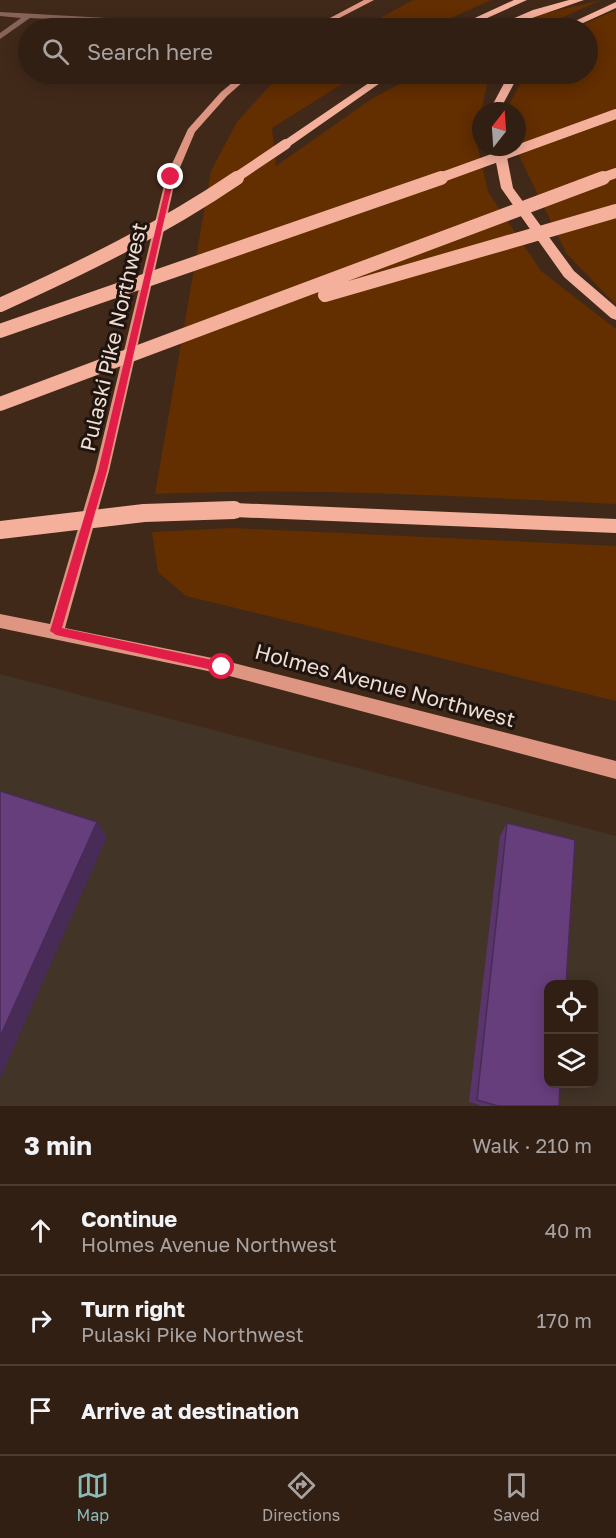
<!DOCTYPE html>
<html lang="en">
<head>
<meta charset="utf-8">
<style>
  body { margin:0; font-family:"Golos Text",sans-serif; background:#39271d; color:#f1f3f6 }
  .controls { position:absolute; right:18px; bottom:18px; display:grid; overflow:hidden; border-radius:12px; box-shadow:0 3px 15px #0003 }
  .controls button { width:54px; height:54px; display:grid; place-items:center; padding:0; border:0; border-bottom:2px solid #4c3d34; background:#311f14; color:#f1f3f6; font:30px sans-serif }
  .compass { position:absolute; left:472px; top:102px; width:54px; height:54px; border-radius:50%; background:#311f14; box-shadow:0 3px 15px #0003; rotate:17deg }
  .stop { position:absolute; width:18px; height:18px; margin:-14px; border:4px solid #e11d48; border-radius:50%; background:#fff }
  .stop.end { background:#e11d48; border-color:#fff; box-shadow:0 2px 6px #0008 }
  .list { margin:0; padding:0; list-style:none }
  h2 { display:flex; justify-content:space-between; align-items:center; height:78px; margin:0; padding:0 24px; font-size:26px }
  h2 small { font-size:20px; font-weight:400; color:#a8a2a0 }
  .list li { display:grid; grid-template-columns:39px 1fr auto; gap:18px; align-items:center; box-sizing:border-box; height:90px; padding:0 24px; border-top:2px solid #4c3d34 }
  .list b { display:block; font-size:22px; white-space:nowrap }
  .list p { margin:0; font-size:20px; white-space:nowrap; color:#a8a2a0 }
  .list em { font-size:20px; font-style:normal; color:#a8a2a0 }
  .icon { flex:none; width:33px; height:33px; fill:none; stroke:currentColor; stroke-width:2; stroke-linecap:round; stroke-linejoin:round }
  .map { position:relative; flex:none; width:616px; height:1106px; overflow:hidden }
  .search { position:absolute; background:#311f14; box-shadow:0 3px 15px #0003; left:18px; right:18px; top:18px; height:66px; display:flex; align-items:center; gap:15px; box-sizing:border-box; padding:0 21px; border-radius:33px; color:#a8a2a0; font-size:22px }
  .sheet { height:348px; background:#311f14 }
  nav { display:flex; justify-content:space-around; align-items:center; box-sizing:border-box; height:84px; border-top:2px solid #4c3d34; background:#311f14; font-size:16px; color:#a8a2a0 }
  nav a { display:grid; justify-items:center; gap:3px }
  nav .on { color:#8bbbb9 }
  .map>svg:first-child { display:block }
  .industrial { fill:#423427; fill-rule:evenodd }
  .green { fill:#632e00 }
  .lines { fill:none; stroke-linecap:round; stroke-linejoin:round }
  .minor { fill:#87645a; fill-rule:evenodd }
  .major { fill:#de9682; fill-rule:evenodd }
  .highway { fill:#f5b09c; fill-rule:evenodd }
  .highway-bridge-far2 { stroke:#f5b09c; stroke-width:10 }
  .highway-bridge-far1 { stroke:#f5b09c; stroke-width:14 }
  .highway-bridge { stroke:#f5b09c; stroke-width:18 }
  .wall { fill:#59356b }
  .shaded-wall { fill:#482b57 }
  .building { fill:#673e7c; stroke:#482b57; stroke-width:1.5 }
  .route { fill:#e11d48 }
  .labels { text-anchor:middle; stroke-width:6; stroke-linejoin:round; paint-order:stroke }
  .street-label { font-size:21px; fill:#eeded5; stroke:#1f150e }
</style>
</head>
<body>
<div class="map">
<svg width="616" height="1106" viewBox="0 0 616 1106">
  <rect width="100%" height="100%" fill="#41291a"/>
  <path class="industrial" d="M0,674L616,836V1106H0ZM548,984H594V1084H548Z"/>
  <path class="green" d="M413,0H491L429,28H362Z
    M601,0L559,19L545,28H501L514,21Z
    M616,10V305L566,253L515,147L517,111H509L510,103L525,74H588V28H575Z
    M286,74H358L272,128L276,166L373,98L419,74H495L487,84L476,140L488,192L541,271L616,329V504C463,497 309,487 155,494L211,171L237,122L274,81Z
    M232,528L616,546V701L186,596L158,572L152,532Z"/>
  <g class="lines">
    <path class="minor" d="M0,12L249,26L253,28H215L30,18L0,39V33L21,18L0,16Z"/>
    <path class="major" d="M364,0H374L320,28H311Z
      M243,74H252L227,96L195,132L176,177L109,471L65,628L222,660L616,761V779L222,674L0,628V614L50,624L95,471L166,177L188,129L221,92Z"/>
    <path class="highway" d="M514,0H527L465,28H453Z
      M569,0H584L503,28H491L533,10Z
      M616,2V8L572,28H560Z
      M382,74H393L290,146H282V142Z
      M509,74H519L503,104V111H491L493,104Z
      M493,147H505L513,188L574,271L616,307V320L611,318L564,277L501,188Z
      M234,503L616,519V533L234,517L228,515L225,510L228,505Z"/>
    <path class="highway-bridge-far2" d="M234,179L286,144
      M437,179L616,114
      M599,179L616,173"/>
    <path class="highway-bridge-far1" d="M325,295L616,211
      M0,305C82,268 162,229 237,178
      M0,331L441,178
      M0,404L603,178"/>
    <path class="highway-bridge" d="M0,530L144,513L234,510"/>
  </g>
  <path class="wall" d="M507,823L559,1106H482L469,1102L500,836Z"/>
  <path class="shaded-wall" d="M97,822L107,837L0,1079V1037Z"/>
  <path class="building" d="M0,791L97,822L0,1037Z
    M507,823L575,840L566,984H549V1083H560L559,1106H498L477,1100Z"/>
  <path class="route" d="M171,175L174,177L107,471L62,628L222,662L228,667L222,672L56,635L50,631L98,471L168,177Z"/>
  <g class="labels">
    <g class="street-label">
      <text transform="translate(114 337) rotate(-77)" y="7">Pulaski Pike Northwest</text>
      <text transform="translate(385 686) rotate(15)" y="7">Holmes Avenue Northwest</text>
    </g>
  </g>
</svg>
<div class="controls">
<button><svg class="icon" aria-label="locate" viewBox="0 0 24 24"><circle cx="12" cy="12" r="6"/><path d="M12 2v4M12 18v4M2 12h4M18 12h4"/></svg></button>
<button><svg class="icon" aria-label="layers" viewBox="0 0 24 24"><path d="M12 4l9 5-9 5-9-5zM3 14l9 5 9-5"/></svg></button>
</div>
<svg class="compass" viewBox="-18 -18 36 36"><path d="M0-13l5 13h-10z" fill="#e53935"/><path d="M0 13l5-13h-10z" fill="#a8a2a0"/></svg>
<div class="stop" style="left:222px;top:667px"></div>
<div class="stop end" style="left:171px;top:177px"></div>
<div class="search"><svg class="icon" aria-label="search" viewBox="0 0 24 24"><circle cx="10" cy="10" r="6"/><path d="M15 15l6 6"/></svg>Search here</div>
</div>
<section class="sheet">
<h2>3 min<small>Walk · 210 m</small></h2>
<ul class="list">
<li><svg class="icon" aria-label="ahead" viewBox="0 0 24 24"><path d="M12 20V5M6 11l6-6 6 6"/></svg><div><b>Continue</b><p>Holmes Avenue Northwest</p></div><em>40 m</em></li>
<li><svg class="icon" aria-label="right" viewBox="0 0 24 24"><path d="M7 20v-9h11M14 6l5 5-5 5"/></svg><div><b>Turn right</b><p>Pulaski Pike Northwest</p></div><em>170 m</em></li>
<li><svg class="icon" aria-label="arrive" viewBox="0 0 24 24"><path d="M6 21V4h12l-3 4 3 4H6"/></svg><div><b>Arrive at destination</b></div></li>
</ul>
</section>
<nav>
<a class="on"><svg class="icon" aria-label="map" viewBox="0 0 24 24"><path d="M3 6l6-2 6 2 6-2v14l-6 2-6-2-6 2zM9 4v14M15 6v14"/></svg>Map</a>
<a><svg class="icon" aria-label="directions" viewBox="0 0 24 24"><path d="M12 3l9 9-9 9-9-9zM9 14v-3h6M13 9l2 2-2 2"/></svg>Directions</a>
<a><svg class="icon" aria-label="saved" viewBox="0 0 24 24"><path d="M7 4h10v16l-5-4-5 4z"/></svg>Saved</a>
</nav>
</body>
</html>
